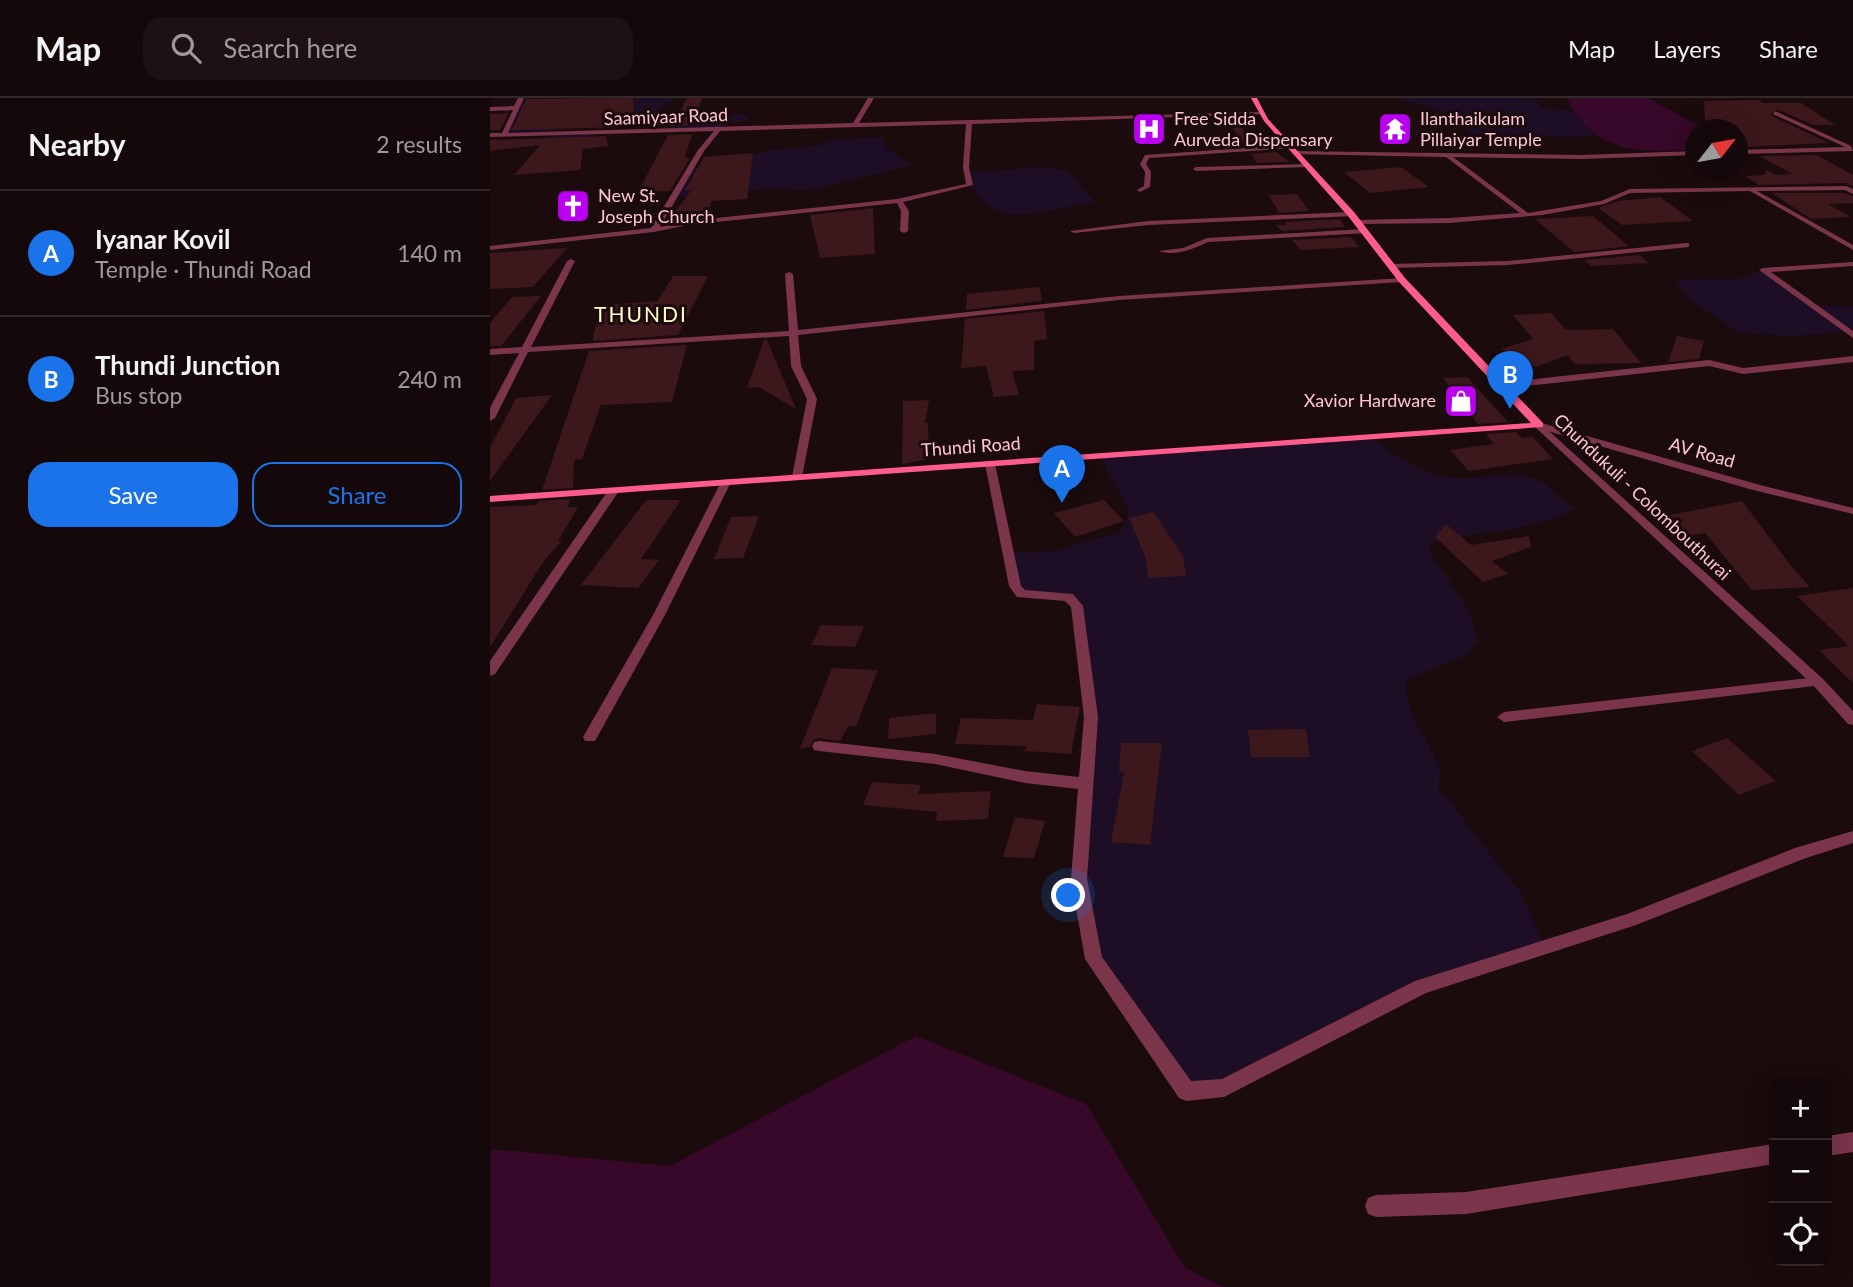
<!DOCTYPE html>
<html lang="en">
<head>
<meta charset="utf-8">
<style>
  body { margin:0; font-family:Lato,sans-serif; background:#1d1113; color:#f1f3f6 }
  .controls { position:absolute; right:21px; bottom:21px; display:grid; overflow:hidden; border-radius:14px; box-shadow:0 7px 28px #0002 }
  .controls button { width:63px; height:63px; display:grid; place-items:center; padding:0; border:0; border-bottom:2px solid #33292b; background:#14080a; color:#f1f3f6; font:35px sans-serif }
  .compass { position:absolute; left:1195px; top:21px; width:63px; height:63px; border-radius:50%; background:#14080a; box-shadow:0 7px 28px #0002; rotate:59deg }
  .you { position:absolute; left:579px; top:798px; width:24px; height:24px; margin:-18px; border:5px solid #fff; border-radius:50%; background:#1a73e8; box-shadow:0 0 0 10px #1a73e833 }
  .badge { display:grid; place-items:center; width:46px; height:46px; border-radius:50%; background:#1a73e8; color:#fff; font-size:23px; font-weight:700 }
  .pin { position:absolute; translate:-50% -58px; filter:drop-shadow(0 2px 4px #0008) }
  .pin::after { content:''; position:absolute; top:37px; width:24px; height:21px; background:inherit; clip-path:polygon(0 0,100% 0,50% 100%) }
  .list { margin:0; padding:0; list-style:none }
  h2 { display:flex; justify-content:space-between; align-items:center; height:91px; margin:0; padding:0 28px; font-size:30px }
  h2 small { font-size:23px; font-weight:400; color:#9d9a9c }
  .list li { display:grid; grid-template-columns:46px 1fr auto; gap:21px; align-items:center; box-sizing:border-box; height:126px; padding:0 28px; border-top:2px solid #33292b }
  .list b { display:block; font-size:26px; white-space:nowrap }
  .list p { margin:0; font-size:23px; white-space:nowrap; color:#9d9a9c }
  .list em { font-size:23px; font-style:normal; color:#9d9a9c }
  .actions { display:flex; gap:14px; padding:21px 28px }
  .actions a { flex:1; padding:16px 0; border:2px solid #1a73e8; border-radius:21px; text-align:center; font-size:24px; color:#1a73e8 }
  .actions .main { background:#1a73e8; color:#fff }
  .icon { flex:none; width:38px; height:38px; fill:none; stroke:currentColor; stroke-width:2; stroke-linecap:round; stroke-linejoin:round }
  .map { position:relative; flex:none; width:1363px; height:1189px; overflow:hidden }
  header { display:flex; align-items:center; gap:42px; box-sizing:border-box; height:98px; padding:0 35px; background:#14080a; border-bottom:2px solid #33292b }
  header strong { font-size:33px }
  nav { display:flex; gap:38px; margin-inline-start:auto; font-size:24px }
  .search { width:490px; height:63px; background:#1d1113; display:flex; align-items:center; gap:18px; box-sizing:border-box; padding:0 24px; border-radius:21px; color:#9d9a9c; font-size:26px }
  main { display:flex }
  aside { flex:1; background:#14080a }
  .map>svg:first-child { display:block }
  .green { fill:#1d0e25 }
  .water { fill:#370829 }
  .building { fill:#3c171c }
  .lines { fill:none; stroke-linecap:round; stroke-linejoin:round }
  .minor { fill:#7b354a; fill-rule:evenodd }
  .tertiary { fill:#7b354a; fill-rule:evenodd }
  .secondary { fill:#ff5c8e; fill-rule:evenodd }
  .labels { text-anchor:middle; stroke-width:6; stroke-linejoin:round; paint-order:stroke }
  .far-street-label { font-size:18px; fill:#ffc5d2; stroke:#1b0b0d }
  .far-poi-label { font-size:18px; fill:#ffc5d2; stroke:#1b0b0d; text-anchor:start }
  .far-quarter-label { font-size:21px; letter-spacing:2px; fill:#fdffc7; stroke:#1b0b0d }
</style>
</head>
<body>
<header>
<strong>Map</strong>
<div class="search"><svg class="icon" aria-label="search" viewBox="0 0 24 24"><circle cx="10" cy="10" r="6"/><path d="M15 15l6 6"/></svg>Search here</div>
<nav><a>Map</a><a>Layers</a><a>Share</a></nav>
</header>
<main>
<aside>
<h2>Nearby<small>2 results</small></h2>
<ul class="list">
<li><span class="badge">A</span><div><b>Iyanar Kovil</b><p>Temple · Thundi Road</p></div><em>140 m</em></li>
<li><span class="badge">B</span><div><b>Thundi Junction</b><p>Bus stop</p></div><em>240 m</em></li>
</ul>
<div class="actions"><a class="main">Save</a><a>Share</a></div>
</aside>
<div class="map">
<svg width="1363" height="1189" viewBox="0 0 1363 1189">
  <rect width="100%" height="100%" fill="#1b0b0d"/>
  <path class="green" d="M116,0H186L164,15L128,17L68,28L62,35L108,34L97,43L56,46L61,36L14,37L29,3H112Z
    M906,0H1042L1048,3L1051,10L1083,13L1105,38L988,40L948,12Z
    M247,16H254L259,22L232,27L228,31L178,33L190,20Z
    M394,39L396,50L422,67L315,93L288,90L184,99L201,70L220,68L282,52L327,48L344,42Z
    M550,69L577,72L605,104C557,110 496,140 477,75Z
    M1273,172L1322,208H1363V237L1358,234L1301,238L1250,235L1199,201L1186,182L1250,181Z
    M879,338C910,361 940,383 981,380C1000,379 1021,374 1040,379C1058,383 1068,401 1084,409C1068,430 978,436 949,442L939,446L941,456L977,509L988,543L980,555L917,582C912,614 939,640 949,668C952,674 949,683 948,689L1031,795L1055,849L931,889L734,990L696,993L604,861L589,781L601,619L587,508L579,499L531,496L520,455L563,453L631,434L639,413L609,357Z"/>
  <path class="water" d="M1077,0H1158L1215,31L1206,32L1205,51C1151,55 1103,56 1077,0Z
    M426,938L596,1006L694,1169L733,1189H0L1,1051L180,1068Z"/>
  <path class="building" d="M143,0L144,21L136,29L22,32L36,1Z
    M197,0H212L204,27L183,28Z
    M1268,2L1273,5H1311L1345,27H1323L1286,11L1280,17L1339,45L1253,49L1248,46V32H1223L1215,26L1214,3Z
    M19,15L10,32H0V16Z
    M741,23L775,46L755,47L739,25Z
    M202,36L195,60H200L180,93L148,94L178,37Z
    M116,38L118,48L93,51L90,72L24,77L50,47L0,53V42Z
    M786,54L800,64L767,65L761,56Z
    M263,55L257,101L222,103L216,118L179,122L202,91L195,92L214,59Z
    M1327,57L1363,77V88L1356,85L1269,87L1255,78L1274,77L1277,72L1286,77L1303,76L1269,58Z
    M911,69L939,89L880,95L854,74Z
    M1282,95H1354L1363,98V105L1338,106L1361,119L1321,121Z
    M807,96L819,113L789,115L779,97Z
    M1170,99L1203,123L1132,127L1108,110L1129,103Z
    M383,110L385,156L330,160L320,117Z
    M1103,118L1139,148L1084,154L1045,121Z
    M849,121L855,129L792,133L786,127H796L795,124Z
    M861,139L869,149L811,152L802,142Z
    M77,150L43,189L0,191V155Z
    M1149,157L1159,165L1101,168L1094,162Z
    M183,178H218L188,237L103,243L104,233L117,207L168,203Z
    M550,189L552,203L476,212L477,196Z
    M51,198L11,248H0V225L22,199Z
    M554,213L557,241L544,243V272L522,273L529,297L504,299L496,268L471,270L475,221Z
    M1061,215L1076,232L1123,231L1151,265L1084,266L1078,257L1046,269L1011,251L1043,241L1023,217Z
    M1187,238L1214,243L1209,261L1178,264Z
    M274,242H277L306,311L269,289L257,290Z
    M197,247L182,304L111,307L92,361L84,362L83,390L52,392L99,253Z
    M977,279L1018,324L988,326L953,280Z
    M62,297L0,383V350L26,300Z
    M439,302L435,325H438L439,361L412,366L413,303Z
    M1026,334L1032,340L1043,339L1063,361L979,373L960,352L1004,346L996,336Z
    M80,401L78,409H88L68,443H72L53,464L0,549V409L47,407L48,403Z
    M156,402H191L151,461L169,462L148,490L91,487Z
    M614,402L634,423L585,439L564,415Z
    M1252,403L1302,469L1320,489L1262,492L1215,435L1197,438L1175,418Z
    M663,414L693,458L696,478L658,480L656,461L639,420Z
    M269,418L253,460L224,461L241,419Z
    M956,426L981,447L1039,438L1041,449L1002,463L1018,476L993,484L945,439Z
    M1363,490V585L1329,552L1359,548L1307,498Z
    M331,527L374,528L365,549L321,547Z
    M342,570L388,572L366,628H358L350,643L328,640L322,643L320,649L310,650Z
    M547,606L590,609L581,656L534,653L536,648L465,646L471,620L543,622Z
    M446,615V636L398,641L399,620Z
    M816,631L820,659H761L758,632Z
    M1237,640L1286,683L1249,697L1202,653Z
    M631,645H672L660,747L621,744L634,674H629Z
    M382,684L431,687L428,696L501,693L498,721L446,723L447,714L373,707Z
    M525,719L555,723L544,760L513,759Z"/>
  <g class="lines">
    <path class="minor" d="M28,0H34L18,35L363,25L378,0H384L369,25L772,14L775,16L482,26L479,69L483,87L413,104L419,113L418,133L414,135L410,133L411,113L407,105L198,127L164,134L0,152V148L161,130L208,52L224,33L0,39V35H12L23,12L0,13V9L24,8ZM476,26L473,69L476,86L407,101L198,123L170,129L214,53L230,33Z
      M1285,13L1361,48L1363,53L1248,56V52L1355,49L1283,16Z
      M800,47L802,50L659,60L656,66L661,74L660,89L650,94L647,92L654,88L655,74L650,66L655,57Z
      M804,53L1091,57L1206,53V57L1091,61L963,59L1038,115L1111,103L1140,91L1356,88L1363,91V96L1355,92L1267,93L1363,147V152L1260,93L1140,95L1114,106L1052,117L959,125L867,126L864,122L959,120L1030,115L956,59L802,56Z
      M818,66L816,69L706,73L703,71L706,69Z
      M861,114L864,118L658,127L584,135L580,133L658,123Z
      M874,131H877V135L718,144C703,151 685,159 669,153L693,150L717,140Z
      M1196,145H1199V149L1018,167L901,170L897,168L901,166L1018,163Z
      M81,161L85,163L41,249L299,233L295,176L299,174L303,176L308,232L629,198L912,180L916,182L912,184L629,202L308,237L311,268L327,301L312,379L307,382L302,379L317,301L301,268L299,238L38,254L5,320L0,323V310L29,255L0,257V251L32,249L77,163Z
      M1363,164V168L1281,174L1363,233V240L1269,172L1273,170Z
      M1363,258V264L1253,276L1219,268L1010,291L1005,288L1010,285L1219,262L1253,270Z
      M1051,325L1270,387L1363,410V416L1263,392L1047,330L1046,328Z
      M500,363L505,366L531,488L535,492L583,496L593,508L608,619L597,781L612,859L701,983L732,981L925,883L1137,816L1305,750L1363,733V745L1316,760L1146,827L936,895L734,999L696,1003L689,1000L595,861L581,781L588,691L535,685L445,666L329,653L324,652L322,648L324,644L329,643L445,656L535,673L589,679L594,619L581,509L575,503L527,499L519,488L495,366Z
      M236,381L241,384L175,517L105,643H95L93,639L163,517L231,384Z
      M123,390L129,393L5,576L0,578V563L119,391Z
      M1328,579L1335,584L1333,587L1014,624L1007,619L1014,614Z
      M1363,1034V1054L1337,1058V1038Z
      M1284,1046V1066L976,1116L886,1119L878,1116L875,1108L878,1100L886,1097L976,1094Z"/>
    <path class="tertiary" d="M1049,324L1333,581L1363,613V627L1358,626L1323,587L1045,329L1044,327Z"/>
    <path class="secondary" d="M761,0H767L778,21L864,114L915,180L1053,325V329L0,404V398L1041,325L909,184L858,118L774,23Z"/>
  </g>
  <defs>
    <g id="hospital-square" transform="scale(1.75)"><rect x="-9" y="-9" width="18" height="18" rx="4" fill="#b900f0" stroke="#1b0b0d"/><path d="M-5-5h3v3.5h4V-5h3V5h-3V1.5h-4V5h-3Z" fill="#fff"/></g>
    <g id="temple-square" transform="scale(1.75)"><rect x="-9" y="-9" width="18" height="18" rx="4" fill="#b900f0" stroke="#1b0b0d"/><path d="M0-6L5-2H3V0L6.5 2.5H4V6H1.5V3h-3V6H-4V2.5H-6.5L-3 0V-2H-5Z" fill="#fff"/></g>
    <g id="church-square" transform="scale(1.75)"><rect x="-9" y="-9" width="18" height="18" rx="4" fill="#b900f0" stroke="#1b0b0d"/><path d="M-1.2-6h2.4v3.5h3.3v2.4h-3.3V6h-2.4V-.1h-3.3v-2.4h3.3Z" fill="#fff"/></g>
    <g id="shop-square" transform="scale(1.75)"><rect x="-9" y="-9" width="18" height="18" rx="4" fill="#b900f0" stroke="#1b0b0d"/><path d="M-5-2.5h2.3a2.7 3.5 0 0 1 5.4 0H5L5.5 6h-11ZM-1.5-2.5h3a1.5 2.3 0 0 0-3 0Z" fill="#fff"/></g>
  </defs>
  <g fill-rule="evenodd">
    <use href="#hospital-square" x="659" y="31"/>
    <use href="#temple-square" x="905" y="31"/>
    <use href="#church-square" x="83" y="108"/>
    <use href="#shop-square" x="971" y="303"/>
  </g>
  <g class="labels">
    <g class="far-street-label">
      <text transform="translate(176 19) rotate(-2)" y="6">Saamiyaar Road</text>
      <text transform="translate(481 349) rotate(-4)" y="6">Thundi Road</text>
      <text transform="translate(1212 355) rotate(16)" y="6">AV Road</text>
      <text transform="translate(1152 399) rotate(43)" y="6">Chundukuli - Colombouthurai</text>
    </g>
    <g class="far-poi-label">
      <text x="684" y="27">Free Sidda<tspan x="684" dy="21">Aurveda Dispensary</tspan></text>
      <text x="930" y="27">Ilanthaikulam<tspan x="930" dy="21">Pillaiyar Temple</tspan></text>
      <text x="108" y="104">New St.<tspan x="108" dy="21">Joseph Church</tspan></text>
      <text x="946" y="309" text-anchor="end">Xavior Hardware</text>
    </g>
    <g class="far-quarter-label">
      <text x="151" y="224">THUNDI</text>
    </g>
  </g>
</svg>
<div class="controls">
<button>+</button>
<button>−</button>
<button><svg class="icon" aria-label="locate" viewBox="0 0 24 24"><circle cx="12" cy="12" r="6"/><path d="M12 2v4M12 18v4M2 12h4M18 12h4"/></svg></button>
</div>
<svg class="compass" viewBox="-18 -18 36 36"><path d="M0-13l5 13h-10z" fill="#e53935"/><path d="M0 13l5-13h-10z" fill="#9d9a9c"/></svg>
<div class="you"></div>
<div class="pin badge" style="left:572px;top:405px">A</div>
<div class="pin badge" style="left:1020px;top:311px">B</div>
</div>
</main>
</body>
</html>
